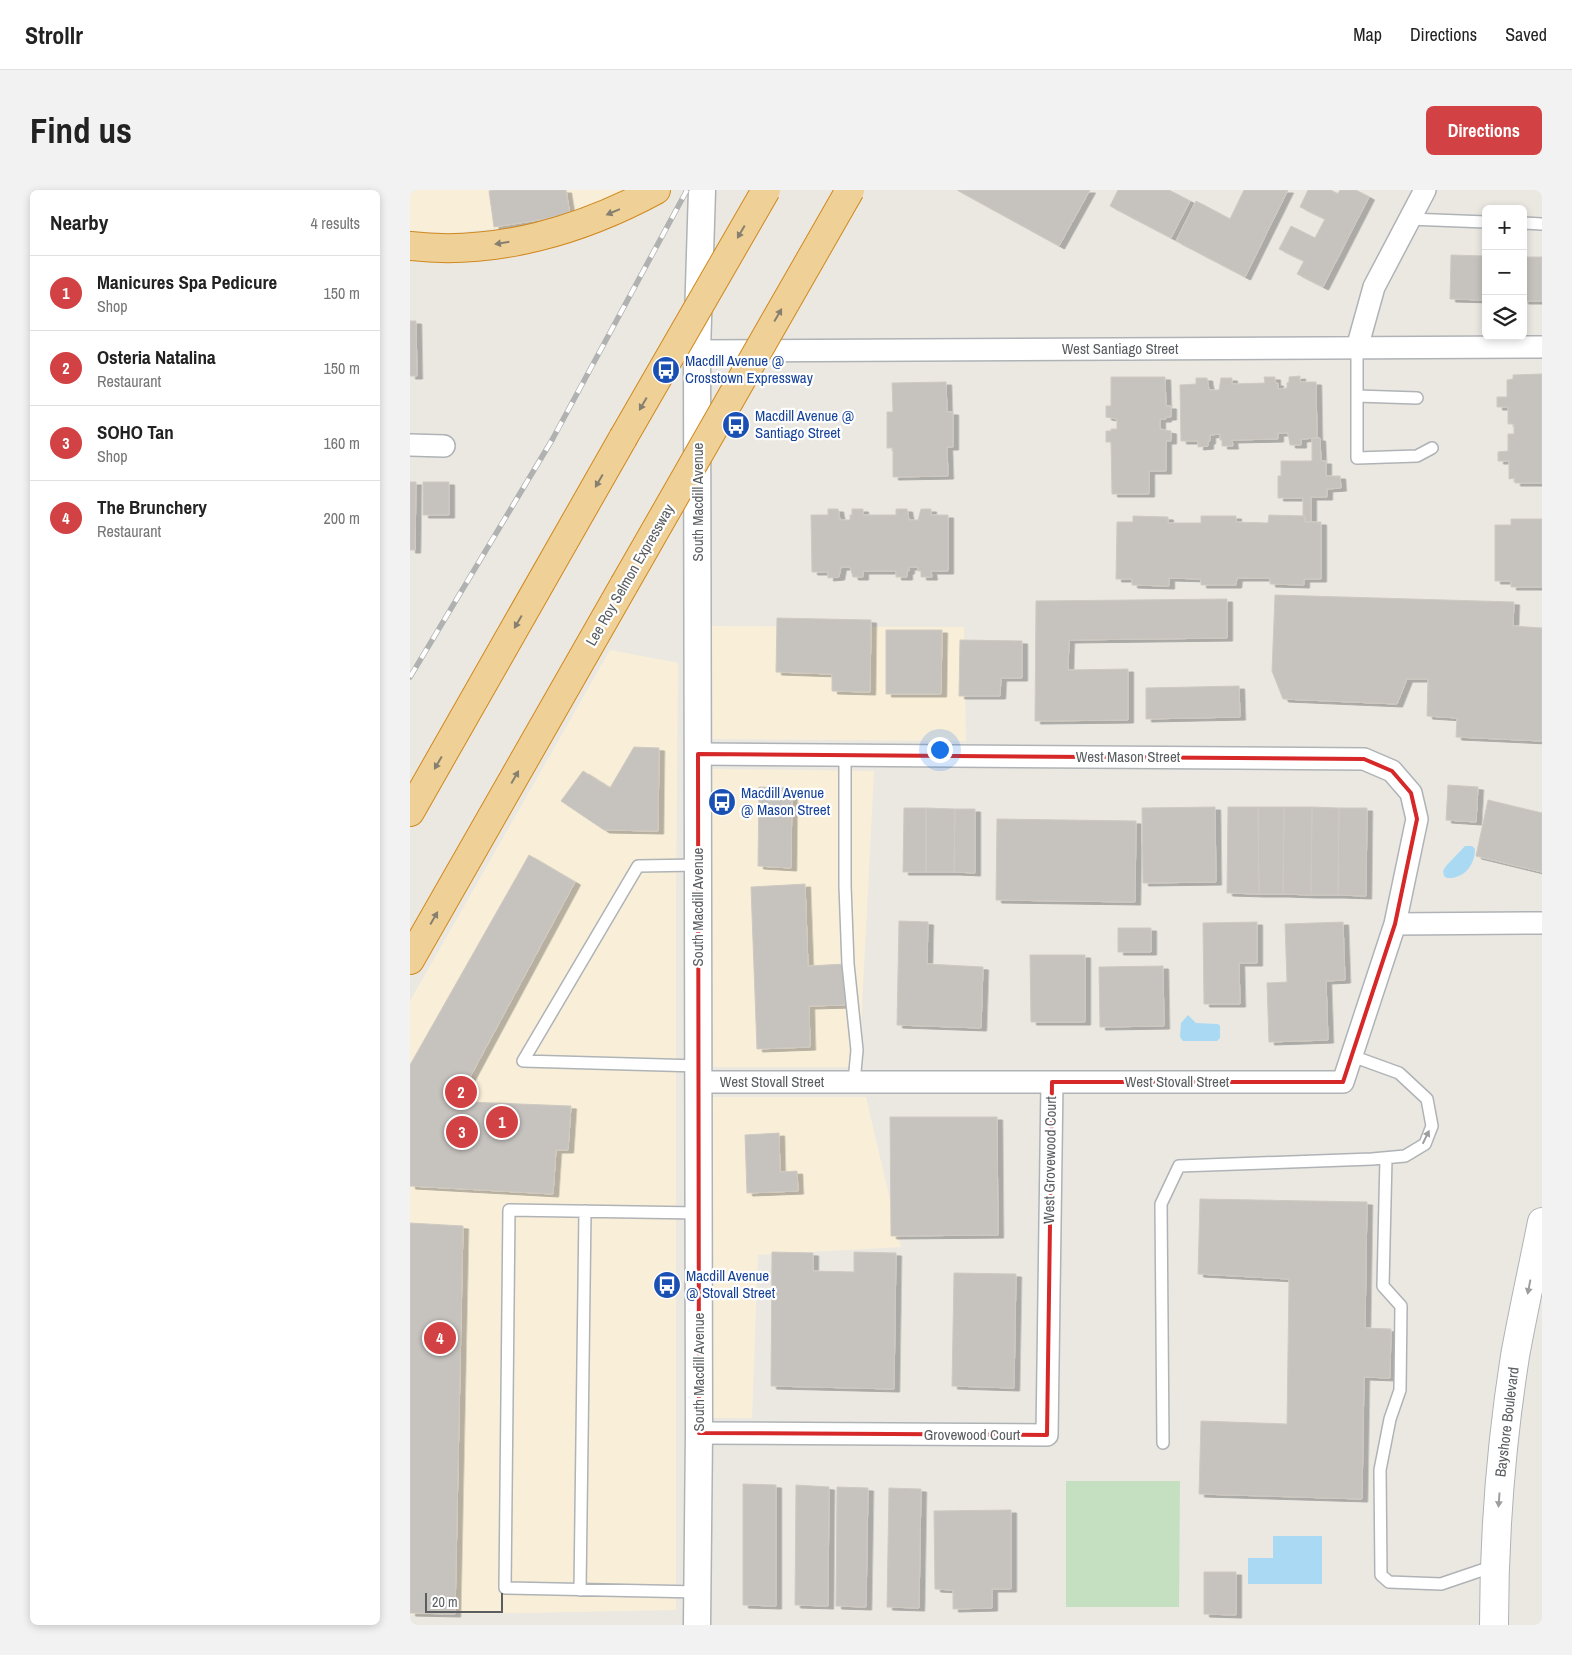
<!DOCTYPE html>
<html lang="en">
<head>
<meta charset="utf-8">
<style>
  body { margin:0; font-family:"Archivo Narrow",sans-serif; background:#f2f2f2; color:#222 }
  .controls { position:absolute; right:15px; top:15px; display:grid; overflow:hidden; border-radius:8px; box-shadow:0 2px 8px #0003 }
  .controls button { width:45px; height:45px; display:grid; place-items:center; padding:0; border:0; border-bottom:1px solid #e0e0e0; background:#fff; color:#222; font:25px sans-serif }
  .scale { position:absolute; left:15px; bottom:12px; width:78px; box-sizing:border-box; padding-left:5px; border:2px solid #5a5e61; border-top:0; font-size:14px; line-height:18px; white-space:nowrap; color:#5a5e61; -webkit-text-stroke:4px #fff; paint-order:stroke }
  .you { position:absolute; left:529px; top:559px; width:18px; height:18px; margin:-12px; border:4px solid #fff; border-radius:50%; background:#1a73e8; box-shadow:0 0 0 8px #1a73e833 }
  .badge { display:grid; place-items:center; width:32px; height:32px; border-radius:50%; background:#d24143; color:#fff; font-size:16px; font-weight:700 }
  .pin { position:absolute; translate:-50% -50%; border:2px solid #fff; box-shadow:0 1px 5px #0006 }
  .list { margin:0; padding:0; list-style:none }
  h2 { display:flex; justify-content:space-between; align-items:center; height:65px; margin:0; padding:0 20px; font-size:21px }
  h2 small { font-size:16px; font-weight:400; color:#767676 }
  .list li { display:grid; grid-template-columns:32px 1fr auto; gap:15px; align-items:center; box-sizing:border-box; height:75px; padding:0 20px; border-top:1px solid #e0e0e0 }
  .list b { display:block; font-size:19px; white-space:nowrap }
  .list p { margin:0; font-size:16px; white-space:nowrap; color:#767676 }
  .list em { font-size:16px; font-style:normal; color:#767676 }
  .icon { flex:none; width:28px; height:28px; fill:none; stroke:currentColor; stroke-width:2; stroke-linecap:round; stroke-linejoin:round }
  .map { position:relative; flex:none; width:1132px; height:1435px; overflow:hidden; border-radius:8px }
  header { display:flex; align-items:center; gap:30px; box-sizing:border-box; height:70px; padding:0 25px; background:#fff; border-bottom:1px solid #e0e0e0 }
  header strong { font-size:24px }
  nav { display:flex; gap:28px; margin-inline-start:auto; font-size:18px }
  .intro { display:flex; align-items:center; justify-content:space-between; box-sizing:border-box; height:120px; padding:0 30px }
  h1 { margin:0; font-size:35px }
  .button { padding:12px 22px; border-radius:8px; background:#d24143; color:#fff; font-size:18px; font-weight:700 }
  main { display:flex; gap:30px; padding:0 30px }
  aside { flex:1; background:#fff; border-radius:8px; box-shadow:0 2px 8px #0003 }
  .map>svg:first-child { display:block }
  .commercial { fill:#f9efd9 }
  .green { fill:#c4e0c1 }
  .water { fill:#aadaf3 }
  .building { fill:#c6c3bf; stroke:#cfc9c1; filter:url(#shadow) }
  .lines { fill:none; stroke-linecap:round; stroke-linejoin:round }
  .service-casing { stroke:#afb3b6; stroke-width:14 }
  .minor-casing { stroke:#afb3b6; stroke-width:24 }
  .tertiary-casing { stroke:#afb3b6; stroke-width:29 }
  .secondary-casing { stroke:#afb2b6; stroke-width:30 }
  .motorway-casing { stroke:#d0881d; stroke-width:30 }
  .service { stroke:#fff; stroke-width:11 }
  .minor { stroke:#fff; stroke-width:21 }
  .tertiary { stroke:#fff; stroke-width:26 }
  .secondary { stroke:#fff; stroke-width:28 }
  .motorway { stroke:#efd096; stroke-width:28 }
  .rail-casing { stroke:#b0b1b1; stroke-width:5.5 }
  .rail { stroke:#fff; stroke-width:4; stroke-dasharray:11; stroke-linecap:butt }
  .motorway-bridge-casing { stroke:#d0881d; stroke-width:30; stroke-linecap:butt }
  .motorway-bridge { stroke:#efd096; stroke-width:28 }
  .oneway { fill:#878071 }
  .oneway2 { fill:#9c9ea0 }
  .marked { fill:none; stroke:#d62828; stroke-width:4; stroke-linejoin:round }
  .labels { text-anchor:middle; stroke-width:4.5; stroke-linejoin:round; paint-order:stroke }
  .street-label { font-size:15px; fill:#5a5e61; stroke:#fff }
  .transit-label { font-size:15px; fill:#164399; stroke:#fff; text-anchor:start }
</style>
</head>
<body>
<header>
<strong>Strollr</strong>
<nav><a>Map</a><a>Directions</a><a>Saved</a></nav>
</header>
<div class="intro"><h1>Find us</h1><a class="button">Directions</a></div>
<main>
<aside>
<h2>Nearby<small>4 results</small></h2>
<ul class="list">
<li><span class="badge">1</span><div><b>Manicures Spa Pedicure</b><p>Shop</p></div><em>150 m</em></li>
<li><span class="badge">2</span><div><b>Osteria Natalina</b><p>Restaurant</p></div><em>150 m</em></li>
<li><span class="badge">3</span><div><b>SOHO Tan</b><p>Shop</p></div><em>160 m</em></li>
<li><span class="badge">4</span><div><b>The Brunchery</b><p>Restaurant</p></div><em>200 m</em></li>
</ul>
</aside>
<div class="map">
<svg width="1132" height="1435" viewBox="0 0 1132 1435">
  <defs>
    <filter id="shadow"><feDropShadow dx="5.5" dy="3" stdDeviation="0" flood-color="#0004"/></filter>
  </defs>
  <rect width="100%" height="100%" fill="#ebe8e2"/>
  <path class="commercial" d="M0,0H215L176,17L137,29L107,36L43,43L0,41Z
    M301,436L554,437L556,551L302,549Z
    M200,460L268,473L266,702V1420L0,1425V811Z
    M302,579L464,581L449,877H301Z
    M301,907H456L491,1057L348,1065L342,1228H302Z"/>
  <path class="green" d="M656,1291H770L769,1417H656Z"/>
  <path class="water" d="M1055,656H1062L1065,659C1065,674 1055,689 1037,688L1034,686L1033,681L1036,676Z
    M778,825L786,833L808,834L810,836V848L807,851H773L770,847L771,833Z
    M863,1346H912V1394H838V1368H863Z"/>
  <path class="building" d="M86,0H156L160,25L84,37L79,1Z
    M547,0H680L649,56Z
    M708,0H759L780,11L761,48L700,16Z
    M834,0H878L835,87L766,51L786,11L820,29Z
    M898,0H921L928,4L930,0H946L959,7L913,97L887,84L894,71L869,59L881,36L905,48L915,29L890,17Z
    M1041,65L1076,66V110L1040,109Z
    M1113,67H1132V111H1113Z
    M0,131H6L7,186H0Z
    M1132,184V293H1105V288L1099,289V271H1088V262L1098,261V244H1104V234H1098V217H1087V207H1097V190L1103,189V185Z
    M890,186V192H906L907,248L891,249V255H880L878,243H868V249L822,250L823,256H812V250H810V244L800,245V251H798V256L788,257V251H771L770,195L786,194V188H797L799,200H809L811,188H822V194L855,193L854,187H865V193H868V199L877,198V193L879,192V187Z
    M701,187H755L756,216H761V227H756V229H750V239L761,241V251H756V281H739V304H702L701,252H696V241H701V239H707V229L696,227V216H701Z
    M536,192L537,222H543V257H537L538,286L483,287V258H477V222H483L482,193Z
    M902,248H910L911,271H916V286H930L931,298L917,299V307H901V332H895V326H893V308H868V286H871V271H902Z
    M0,292H6L5,360H0Z
    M13,292H39V325H13Z
    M418,319H428L430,330H440V325H442V319H453V325H486V319H497L499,330H508L511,319H521V325H538V381H521L522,387H511V381H508V377H499V381H497V387H486V381H453V387H443L440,377H431L429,387L418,388V382H402L401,325H418Z
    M859,325L895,326V332H911V389H894V395L860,394V388H827L826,395H791V389L759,388V396L722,395V389H706L707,332H723V326L758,327V333H791V326H826V332L858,333Z
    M1101,329H1132V397H1101V391H1085V335H1101Z
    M865,405L1104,412L1103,436L1132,438V551L1046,547L1047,528L1017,526L1018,489H997L987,514L873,509L862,481Z
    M817,409V448L659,450L658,480L718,479V530L625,531L626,411Z
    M367,428L461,430L460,502L422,501V484L366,482Z
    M476,440H532L531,504H476Z
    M550,450L612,451V488H591L590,506H549Z
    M829,496L830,527L736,529V498Z
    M224,557L249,558L248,641L194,640L151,611L173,581L200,598Z
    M1038,595L1068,597L1066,632L1036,630Z
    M349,597L382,598L381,678L348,676Z
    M1078,610L1132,623V682L1066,666Z
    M805,617L806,692L733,693L732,618Z
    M818,617H848L849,704L817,703Z
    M848,617H874L873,704H849Z
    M874,617H902L901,705L873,704Z
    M902,617L929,618L928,705H901Z
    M494,618H516V682H493Z
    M516,618L545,619L544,682H516Z
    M929,618H957L956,706L928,705Z
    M545,619H565V683L544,682Z
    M587,629L726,631L725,712L586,710Z
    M119,665L165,692L52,902L58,912L161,916L158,960H146L143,1004L0,996V875Z
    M395,694L398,776L434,774L435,815L399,816L400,857L347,859L341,697Z
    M489,731L518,732L517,774L573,777L571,838L487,835Z
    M847,732V773H829L830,814H794L793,733Z
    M933,732L935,790L916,791L918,850L859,852L857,793L877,792L875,734Z
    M708,738H741V762H708Z
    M620,765H675V832H621Z
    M753,776L754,836L690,837L689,777Z
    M480,927H587L588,1045L481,1046Z
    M369,943L370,982L387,981L388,1001L337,1003L335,945Z
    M790,1009L957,1012L955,1138L981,1139L980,1188L954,1187L952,1309L789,1304L791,1231L877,1234L879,1089L788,1084Z
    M0,1033L53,1036L45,1424L0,1423Z
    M362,1062L403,1063V1081L444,1082V1062L486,1063L484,1199L361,1196Z
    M544,1083L606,1084L604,1198L542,1196Z
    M333,1294L366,1295V1416L333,1415Z
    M386,1295L419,1297L418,1416L385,1415Z
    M427,1297L458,1298L456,1417L426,1416Z
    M479,1298L511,1299L509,1418L477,1417Z
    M601,1320V1399H582V1418L543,1419V1400L525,1399L524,1321Z
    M794,1382H826V1425L794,1424Z"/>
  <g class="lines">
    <g class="service-casing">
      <path id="service" d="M999,29L1076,32
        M1113,33L1132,34
        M947,158V268L1007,266L1022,258
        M947,206L1007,208
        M435,565V696L438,774L447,860L444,892
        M288,876L113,871L228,676L288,675
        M976,968L973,1096L991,1116L990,1200L980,1229L970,1280L971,1385L979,1392L1031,1394L1084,1376
        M753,1253L751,1014L769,976L962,969L995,966L1015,954L1022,936L1017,909L989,883L942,866
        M170,1400L175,1021
        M288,1402L95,1398L99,1020L288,1023"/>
    </g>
    <g class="minor-casing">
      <path id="minor" d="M947,158L964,97L1015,0
        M287,161L1132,157
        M0,255L34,256
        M985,734L1132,733
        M288,892H933L985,734L1007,629L1001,603L982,581L954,569L288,564
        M289,1243L637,1245L642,892"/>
    </g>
    <g class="tertiary-casing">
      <path id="tertiary" d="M287,1435L289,1243L287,161L292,0"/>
    </g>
    <g class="secondary-casing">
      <path id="secondary" d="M1084,1435C1084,1345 1091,1255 1105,1166C1113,1122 1123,1077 1132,1032"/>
    </g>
    <g class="motorway-casing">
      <path id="motorway" d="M0,56C86,66 172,40 246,0
        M0,622L213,248
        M0,770L214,395"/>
    </g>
    <use href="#service" class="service"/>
    <use href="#minor" class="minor"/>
    <use href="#tertiary" class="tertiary"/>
    <use href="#secondary" class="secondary"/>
    <use href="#motorway" class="motorway"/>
    <g class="rail-casing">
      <path id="rail" d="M0,487L142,250L277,0"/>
    </g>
    <use href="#rail" class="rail"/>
    <g class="motorway-bridge-casing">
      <path id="motorway-bridge" d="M213,248L356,0
        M214,395L440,0"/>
    </g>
    <use href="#motorway-bridge" class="motorway-bridge"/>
  </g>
  <defs><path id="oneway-solid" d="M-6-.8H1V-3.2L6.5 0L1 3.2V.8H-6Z" transform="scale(1.25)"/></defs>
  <g class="oneway">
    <use href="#oneway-solid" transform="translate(203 22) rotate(157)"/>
    <use href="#oneway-solid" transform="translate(331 42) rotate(120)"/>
    <use href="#oneway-solid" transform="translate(92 53) rotate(171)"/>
    <use href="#oneway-solid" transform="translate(368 125) rotate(-60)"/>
    <use href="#oneway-solid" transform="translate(233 214) rotate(120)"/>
    <use href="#oneway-solid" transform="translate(189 291) rotate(120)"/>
    <use href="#oneway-solid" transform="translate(108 432) rotate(120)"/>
    <use href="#oneway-solid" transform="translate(28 573) rotate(120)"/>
    <use href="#oneway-solid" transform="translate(105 587) rotate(-60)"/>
    <use href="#oneway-solid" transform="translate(24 728) rotate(-60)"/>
  </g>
  <g class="oneway2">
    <use href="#oneway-solid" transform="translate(1016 947) rotate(-64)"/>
    <use href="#oneway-solid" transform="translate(1119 1097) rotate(101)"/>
    <use href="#oneway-solid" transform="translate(1089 1310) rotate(94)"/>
  </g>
  <path class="marked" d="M288,564L954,569L982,581L1001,603L1007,629L985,734L933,892H642L637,1245L289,1243Z"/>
  <defs>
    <g id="bus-disc" transform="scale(1.4375)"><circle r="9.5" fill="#1a4fb4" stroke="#fff"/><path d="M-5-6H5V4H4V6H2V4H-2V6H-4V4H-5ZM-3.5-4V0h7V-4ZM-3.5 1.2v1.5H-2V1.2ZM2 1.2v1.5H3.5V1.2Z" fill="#fff"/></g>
  </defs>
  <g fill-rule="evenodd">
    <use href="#bus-disc" x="256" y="180"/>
    <use href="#bus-disc" x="326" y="235"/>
    <use href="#bus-disc" x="312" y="612"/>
    <use href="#bus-disc" x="257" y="1095"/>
  </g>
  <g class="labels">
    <g class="street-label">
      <text x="710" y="164">West Santiago Street</text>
      <text transform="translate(288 312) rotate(-90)" y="5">South Macdill Avenue</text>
      <text transform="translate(220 385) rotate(-60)" y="5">Lee Roy Selmon Expressway</text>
      <text x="718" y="572">West Mason Street</text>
      <text transform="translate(288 717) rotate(-90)" y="5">South Macdill Avenue</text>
      <text x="362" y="897">West Stovall Street</text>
      <text x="767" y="897">West Stovall Street</text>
      <text transform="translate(640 970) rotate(-89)" y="5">West Grovewood Court</text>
      <text transform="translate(289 1182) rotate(-90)" y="5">South Macdill Avenue</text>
      <text transform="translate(1097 1232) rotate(-83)" y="5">Bayshore Boulevard</text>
      <text x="562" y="1250">Grovewood Court</text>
    </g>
    <g class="transit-label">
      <text x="275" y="176">Macdill Avenue @<tspan x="275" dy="17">Crosstown Expressway</tspan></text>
      <text x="345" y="231">Macdill Avenue @<tspan x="345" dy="17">Santiago Street</tspan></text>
      <text x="331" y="608">Macdill Avenue<tspan x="331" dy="17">@ Mason Street</tspan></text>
      <text x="276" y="1091">Macdill Avenue<tspan x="276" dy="17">@ Stovall Street</tspan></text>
    </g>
  </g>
</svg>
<div class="controls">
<button>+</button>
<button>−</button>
<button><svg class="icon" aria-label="layers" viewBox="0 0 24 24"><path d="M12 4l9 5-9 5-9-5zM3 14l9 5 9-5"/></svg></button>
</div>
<div class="scale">20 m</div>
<div class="you"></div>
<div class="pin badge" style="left:92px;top:932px">1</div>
<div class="pin badge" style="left:51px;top:902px">2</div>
<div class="pin badge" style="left:52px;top:942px">3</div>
<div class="pin badge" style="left:30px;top:1148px">4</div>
</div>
</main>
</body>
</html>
